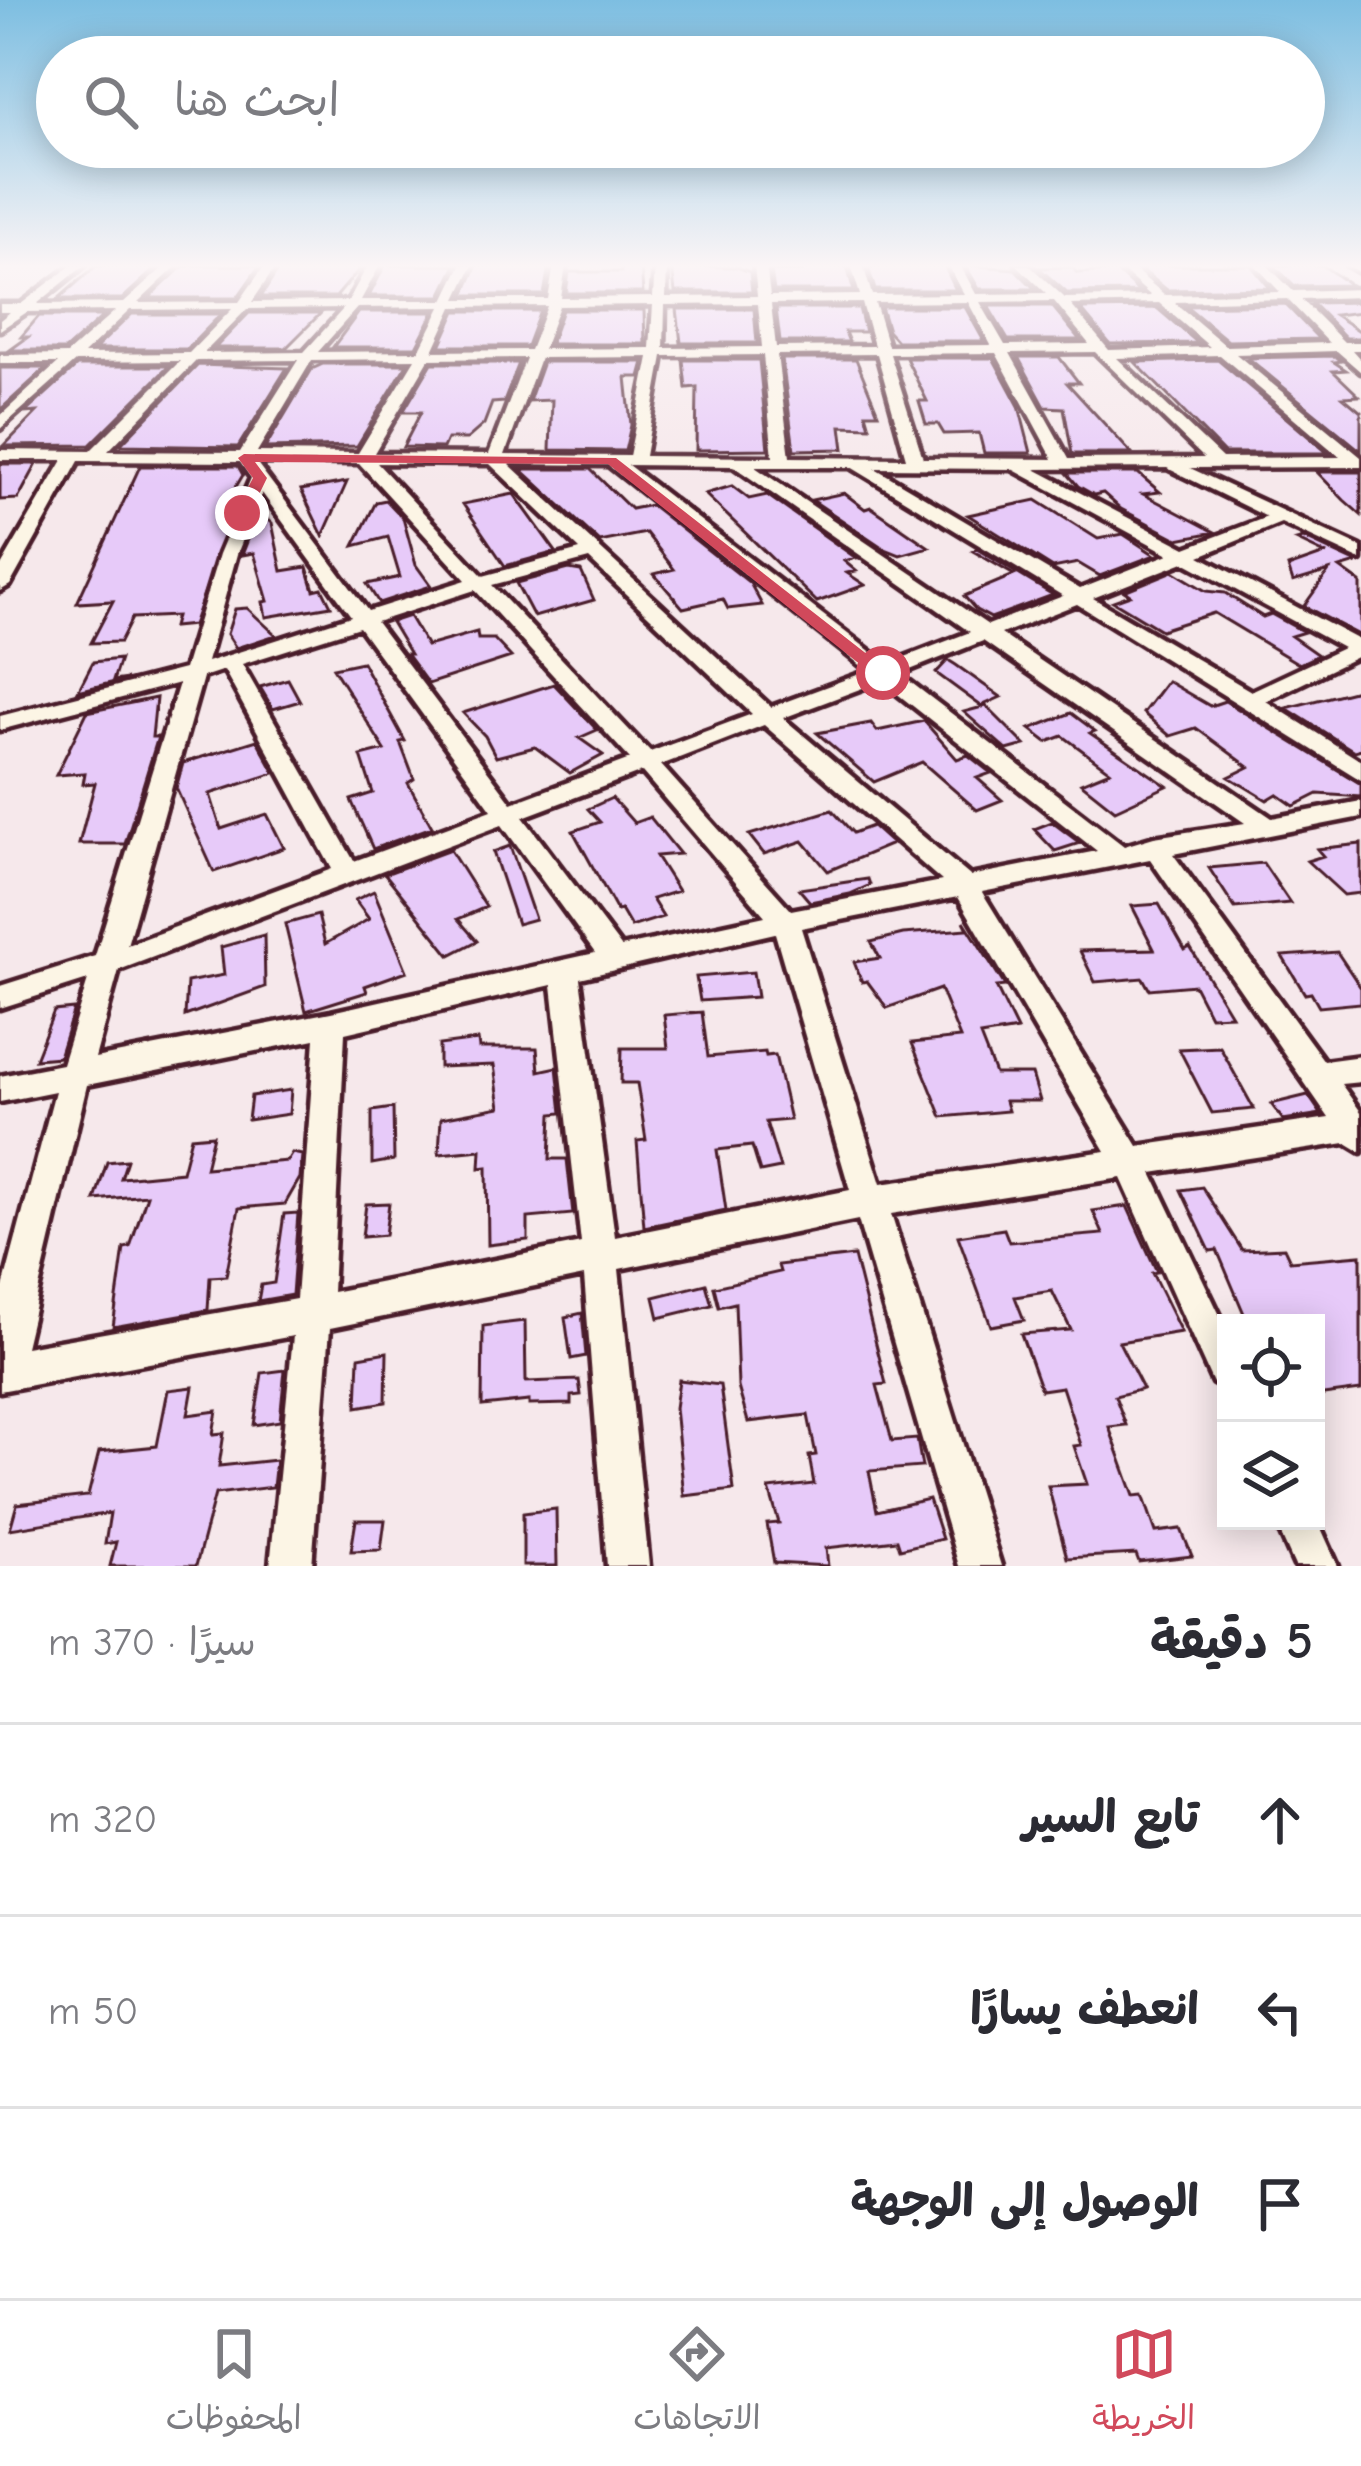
<!DOCTYPE html>
<html lang="ar">
<head>
<meta charset="utf-8">
<style>
  body { margin:0; font-family:"Comic Neue","Playpen Sans Arabic",sans-serif; background:#f2f2f3; color:#2b2b33; direction:rtl }
  .controls { position:absolute; right:36px; bottom:36px; display:grid; overflow:hidden; border-radius:0px; box-shadow:0 6px 30px #0003 }
  .controls button { width:108px; height:108px; display:grid; place-items:center; padding:0; border:0; border-bottom:3px solid #e1e1e2; background:#fff; color:#2b2b33; font:60px sans-serif }
  .stop { position:absolute; width:36px; height:36px; margin:-27px; border:9px solid #d1495b; border-radius:50%; background:#fff }
  .stop.end { background:#d1495b; border-color:#fff; box-shadow:0 3px 12px #0008 }
  .list { margin:0; padding:0; list-style:none }
  h2 { display:flex; justify-content:space-between; align-items:center; height:156px; margin:0; padding:0 48px; font-size:51px }
  h2 small { font-size:39px; font-weight:400; color:#7c7c81 }
  .list li { display:grid; grid-template-columns:78px 1fr auto; gap:36px; align-items:center; box-sizing:border-box; height:192px; padding:0 48px; border-top:3px solid #e1e1e2 }
  .list b { display:block; font-size:45px; white-space:nowrap }
  .list em { font-size:39px; font-style:normal; color:#7c7c81 }
  .icon { flex:none; width:66px; height:66px; fill:none; stroke:currentColor; stroke-width:2; stroke-linecap:round; stroke-linejoin:round }
  .map { position:relative; flex:none; width:1361px; height:1566px; overflow:hidden; direction:ltr }
  .search { position:absolute; background:#fff; box-shadow:0 6px 30px #0003; left:36px; right:36px; top:36px; height:132px; display:flex; align-items:center; gap:30px; box-sizing:border-box; padding:0 42px; border-radius:66px; color:#7c7c81; font-size:45px }
  .sheet { height:732px; background:#fff }
  nav { display:flex; justify-content:space-around; align-items:center; box-sizing:border-box; height:168px; border-top:3px solid #e1e1e2; background:#fff; font-size:33px; color:#7c7c81 }
  nav a { display:grid; justify-items:center; gap:6px }
  nav .on { color:#d1495b }
  .map>svg:first-child { display:block }
  .building { fill:#e7caf9; stroke:#4a1f2b; stroke-width:3 }
  .lines { fill:none; stroke-linecap:round; stroke-linejoin:round }
  .minor-casing { stroke:#4a1f2b; stroke-width:9 }
  .minor { fill:#fcf5e5; fill-rule:evenodd }
  .route { fill:#d1495b }
</style>
</head>
<body>
<div class="map">
<svg width="1361" height="1566" viewBox="0 0 1361 1566">
  <rect width="100%" height="100%" fill="#f6e8eb"/>
  <filter id="ink" filterUnits="userSpaceOnUse"><feTurbulence type="fractalNoise" baseFrequency=".00833" numOctaves="2"/><feDisplacementMap in="SourceGraphic" scale="24" xChannelSelector="R" yChannelSelector="G"/><feConvolveMatrix kernelMatrix="1 2 1 2 8 2 1 2 1" color-interpolation-filters="sRGB"/></filter>
  <g filter="url(#ink)">
    <path class="building" d="M143,265L140,268L157,267L122,299H58L96,266Z
      M195,265H260L237,298H149L182,267Z
      M281,265H363L336,297H261Z
      M385,265H456L441,296H369Z
      M477,265H549L544,295H464Z
      M621,265H641L643,293H566L569,272H621Z
      M802,265L847,267L854,291H774L771,271H803Z
      M891,265H944L956,290H875L868,267Z
      M965,265L1015,269L1035,289H979Z
      M1136,265H1251L1270,288L1167,290Z
      M1273,265H1322L1351,285L1295,286Z
      M672,266L737,267L750,272L752,292H675Z
      M1072,267L1077,273L1116,271L1139,292L1067,293L1039,268Z
      M1361,302V312L1335,315L1361,332V338H1346L1312,303Z
      M1285,304L1319,339L1228,341L1186,306Z
      M988,306H1052L1080,340H1008Z
      M881,307H965L984,341H897L888,331Z
      M776,308H859L865,332H845L849,342H780Z
      M1157,308L1198,343L1110,344L1081,309Z
      M677,309H754L757,343H681Z
      M562,310H644L645,344H550Z
      M456,311H540L527,346H440Z
      M359,312H434L416,347H333Z
      M249,313H321L286,348H215Z
      M132,314H221L187,349H95Z
      M39,316H103L65,350H10L28,337H21Z
      M1335,356L1342,361L1334,362L1346,370L1333,371L1359,396L1343,397L1361,412V451L1248,358Z
      M1018,357H1059L1079,383H1067L1132,454H1072L1064,408L1045,407Z
      M906,358H993L1019,406L1031,453H984L979,433L944,434L938,424H926L919,401H927Z
      M782,359H856L878,413H866L870,427L841,426L844,449L794,450Z
      M683,360H759L768,449L696,450L697,387L686,388Z
      M1218,360L1328,453H1224L1135,362Z
      M543,362H644L640,377H626L631,425L625,451L550,450L552,400L529,401Z
      M432,363H519L504,402L492,403L484,424L467,439H447L443,448L403,447L421,412H403Z
      M323,364H407L357,446L265,448L312,369Z
      M198,365L287,368L238,447L120,445Z
      M77,366H169L90,445L4,446L37,412L25,413Z
      M0,368H46L0,410Z
      M0,464H37L18,499L0,500Z
      M140,466H238L243,475L228,500H237L193,625L173,627L176,616L132,618L120,642L91,643L113,601L77,603Z
      M521,469H590L631,509L651,505L750,583L762,605L728,609L723,599L683,608L654,574L674,569L646,533L600,542Z
      M1317,472H1361V515L1344,500Z
      M1067,473H1138L1160,492L1143,494L1215,532L1178,539L1121,509L1103,493L1094,495L1078,486Z
      M347,482L323,536L301,490Z
      M732,486L749,499L767,495L856,558L844,561L856,571L847,573L865,585L817,602L705,494Z
      M844,493L865,509L871,507L929,547L900,555L885,549L812,500Z
      M514,494L556,552L505,566L463,504Z
      M386,500L403,518L416,565L431,586L379,603L367,584L400,577L388,537L354,546L376,502Z
      M1036,500L1098,539L1123,534L1155,555L1100,576L1078,563L1053,568L968,515Z
      M263,515L272,523L282,571L307,567L314,590L322,588L331,606L266,617L263,602L268,601L254,553L242,555L257,516Z
      M1303,538L1357,563L1340,568L1361,583V636L1304,606L1329,571L1293,582L1288,567L1325,554L1296,540Z
      M977,549L1053,595L991,618L976,610L964,596L1014,575L973,551Z
      M569,569L581,571L594,600L534,617L516,583Z
      M1173,571L1206,591L1225,593L1263,617L1271,614L1304,632L1291,636L1318,655L1299,664L1214,613L1161,630L1113,601L1130,595L1124,591Z
      M247,608L276,635L236,648L227,634L235,609Z
      M409,616L427,646L477,632L478,639H494L511,657L428,684L406,654H410L391,622Z
      M120,659L113,681L127,679L78,691L93,662Z
      M948,660L956,665L1001,697L981,706L936,673Z
      M362,662L405,741L400,742L414,779L408,783L432,827L373,849L351,800L373,793L361,756L385,750L333,668Z
      M288,679L300,701L273,709L260,687Z
      M1167,681L1210,706L1225,701L1361,784V797L1318,794L1294,806L1277,794L1267,800L1229,777L1249,767L1196,728L1170,736L1143,713Z
      M554,684L597,730L579,738L603,755L570,773L535,747L496,757L485,736L463,713Z
      M1361,689V749L1354,751L1286,708Z
      M156,698L152,737H158L125,844H79L95,783L83,784L85,773L56,775L87,712Z
      M986,706L1025,745L1007,750L964,712Z
      M1071,713L1095,731L1090,733L1167,786L1115,810L1081,783L1110,771L1063,736L1047,742L1030,729Z
      M924,721L957,759L968,755L991,773L977,778L1002,800L977,810L922,762L874,782L817,733L871,723L877,731Z
      M257,740L275,773L210,794L221,829L267,814L284,848L214,872L176,788L183,763Z
      M612,798L634,823L650,817L680,854L656,856L678,891L652,899L663,917L631,927L621,910L617,911L573,831L600,822L588,809Z
      M832,810L853,833L872,826L892,844L828,871L803,841L764,854L749,835Z
      M1052,822L1080,843L1055,851L1034,829Z
      M1361,844V893L1344,895L1307,861L1323,856L1317,849Z
      M510,846L535,919L517,924L493,852Z
      M450,850L486,907L458,919L477,941L450,955L385,874Z
      M1263,863L1290,903L1235,908L1209,868Z
      M868,879L870,885L850,894L810,902L799,889Z
      M374,891L407,971L365,986L367,992L306,1011L285,924L318,915L325,944L369,919L355,900Z
      M1159,904L1185,950L1190,947L1231,1015L1210,1016L1194,985L1149,989L1143,978L1095,982L1080,951L1154,949L1132,906Z
      M964,921L1005,986L996,987L1017,1030L980,1036L995,1074H1032L1040,1101H1005L1008,1111L942,1117L912,1043L960,1038L940,989L887,1008L867,981L862,982L854,962L880,958L871,942L903,934L968,929Z
      M264,935L265,987L185,1016L187,982L224,975L221,947Z
      M1337,952L1361,988V1003L1319,1007L1311,993L1305,994L1282,956Z
      M753,972L757,997L700,1001L696,977Z
      M74,1009L59,1057L35,1059L54,1011Z
      M702,1012L708,1057L765,1052L766,1056L775,1055L790,1120L766,1122L780,1168L760,1172L752,1146L717,1150L726,1210L644,1227L637,1141L646,1140L637,1083H621L622,1048H668L664,1015Z
      M478,1040L479,1048H537L539,1071L557,1067L562,1113L552,1114L550,1159H567L573,1214L528,1218V1240L488,1245L487,1167L480,1168L481,1150L439,1154L441,1118L500,1107L494,1065L439,1067V1045Z
      M1220,1047L1254,1109L1212,1113L1179,1049Z
      M291,1090L289,1114L248,1120L251,1096Z
      M1308,1095L1321,1114L1283,1120L1271,1104Z
      M393,1108L394,1160L372,1164V1111Z
      M213,1135L205,1168L287,1161L292,1153L302,1155L300,1178L285,1204L239,1208L226,1276L210,1277L208,1310L113,1327L124,1248L130,1247L147,1195L95,1200L107,1162L127,1160L121,1178L182,1172L191,1137Z
      M1202,1187L1242,1250L1284,1248L1290,1261L1361,1255V1390L1316,1396V1323H1248L1217,1250L1210,1251L1181,1190Z
      M389,1203L385,1235L362,1237L366,1204Z
      M1127,1206L1157,1272L1152,1273L1181,1332L1119,1342L1143,1389L1115,1396L1126,1425L1109,1427L1134,1496L1143,1495L1156,1532L1181,1529L1192,1556L1139,1562L1136,1554L1067,1558L1048,1486L1087,1484L1074,1446L1081,1445L1062,1387L1041,1390L1021,1334L1071,1330L1052,1291L1015,1297L1024,1320L991,1326L958,1236L1004,1229L1009,1242L1103,1234L1093,1211Z
      M298,1213L292,1295L258,1301L261,1285L274,1283L284,1214Z
      M854,1256L886,1384L877,1385L892,1441L917,1439L922,1467L869,1471L877,1511L929,1499L942,1539L900,1549L897,1540L826,1548L828,1566L774,1563L767,1524L779,1523L769,1489L814,1484L809,1456L816,1455L808,1415L748,1422L738,1387L735,1303L719,1307L714,1287L780,1272L778,1265Z
      M706,1284L712,1305L659,1318L654,1297Z
      M582,1313L586,1356L571,1359L565,1317Z
      M525,1321L526,1382L579,1380L581,1395L571,1396V1404L529,1405V1401L482,1406L483,1326Z
      M387,1352L386,1402L357,1407L359,1357Z
      M285,1370L280,1421L254,1425L262,1373Z
      M679,1380L720,1385L734,1490L684,1496L675,1408Z
      M193,1387L188,1415L217,1411L213,1434L224,1433L219,1466L276,1460L273,1487L215,1494L196,1566H110L116,1542L105,1544L110,1513L10,1529L17,1504L88,1496L99,1452L157,1446L168,1390Z
      M556,1509L557,1566H523V1513Z
      M356,1520H385L381,1550L351,1551Z"/>
    <g class="lines">
      <g class="minor-casing">
        <path id="minor" d="M72,265H85L37,304L124,303L166,265H178L138,303L239,302L265,265H277L252,302L348,301L368,265H380L361,300H444L461,265H473L457,299H548L554,265H566L561,298L653,297L655,265H667L666,297L757,296L754,265H766L770,296L860,295L851,265H863L872,295L964,294L948,265H960L976,294L1046,293L1017,265H1029L1065,298L1151,296L1116,265H1129L1165,295L1280,292L1255,265H1267L1293,291L1361,289V297L1301,299L1344,342H1361V350H1352L1361,360V372L1337,351L1236,354L1361,457V467L1190,468L1361,547V560L1281,523L1200,556L1361,641V655L1266,701L1361,761V780L1077,604L1001,634L1272,818L1361,801V817L1173,854L1324,1061L1361,1056V1082L1341,1084L1361,1112V1152L1346,1143L1152,1173L1226,1328V1389L1213,1383L1121,1178L891,1214L1001,1566H959L858,1220L619,1269L649,1566H607L584,1276L330,1328L312,1566H270L293,1336L0,1391V1299L55,1091L0,1102V1076L62,1064L88,980L0,1008V986L95,956L179,683L0,730V716L184,669L219,554L251,478L240,462L79,461L10,585L0,591V568L63,460H0V450L90,451L180,361L75,362L0,429V416L58,363H0V355L67,354L115,311L27,312L0,330V320L10,312H0V304H21ZM1287,299L1329,343L1226,346L1174,302ZM1054,301L1089,344L1005,345L980,302ZM968,302L991,345L888,346L875,303ZM862,303L874,346L776,347L771,304ZM1159,303L1210,347L1109,350L1071,305ZM758,304L762,347L664,348L665,305ZM653,305L650,348L543,349L559,306ZM547,306L530,350L433,351L453,307ZM441,307L419,351L318,352L357,308ZM344,308L304,352L204,353L247,309ZM232,309L189,353L84,354L130,310ZM1095,352L1204,458L1069,459L1010,353ZM996,353L1053,459L923,458L890,354ZM877,354L906,458L790,457L777,355ZM763,355L773,457L645,456L663,356ZM1220,355L1340,457L1222,458L1117,358ZM649,357L629,456L505,455L540,358ZM526,358L489,454L374,453L429,359ZM415,359L358,453L257,452L312,360ZM298,360L240,452L108,451L196,361ZM256,462L359,463L466,580L368,611ZM377,463L490,464L580,550L483,576ZM509,464L608,465L868,671L771,707ZM628,465L733,466L970,632L887,664ZM755,467H851L1063,596L988,625ZM875,468L1012,469L1169,554L1080,589ZM1167,468L1267,517L1186,548L1035,469ZM262,493L351,616L207,662L237,554ZM589,559L752,714L650,752L492,585ZM1184,562L1343,648L1251,691L1093,598ZM475,590L630,759L512,803L376,622ZM359,627L492,810L354,861L242,664ZM983,641L1245,823L1154,837L1124,846L900,674ZM224,670L332,869L127,945L203,677ZM881,681L1097,851L970,876L783,718ZM764,725L942,881L791,910L661,765ZM642,772L765,916L621,947L523,817ZM502,825L595,953L331,1012L95,1058L119,970ZM1150,859L1329,1118L1138,1146L982,892ZM958,897L1106,1151L881,1184L801,928ZM775,933L850,1190L615,1237L580,978ZM552,985L581,1243L332,1292L345,1033ZM315,1039L296,1299L25,1347L87,1085Z
          M1347,265H1361V273Z
          M1316,1517L1338,1566H1295L1275,1521H1316Z"/>
      </g>
      <use href="#minor" class="minor"/>
    </g>
  </g>
  <linearGradient id="sky" x2="0" y2="1"><stop stop-color="#7dbee1"/><stop offset="0.55" stop-color="#fbf5f6"/><stop offset="1" stop-color="#fbf5f6" stop-opacity="0"/></linearGradient>
  <rect width="1361" height="484" fill="url(#sky)"/>
  <path class="route" d="M244,454L616,458L891,673L876,677L608,464L255,462L267,478L250,513L242,517L235,513L253,478L238,458Z"/>
</svg>
<div class="controls">
<button><svg class="icon" aria-label="locate" viewBox="0 0 24 24"><circle cx="12" cy="12" r="6"/><path d="M12 2v4M12 18v4M2 12h4M18 12h4"/></svg></button>
<button><svg class="icon" aria-label="layers" viewBox="0 0 24 24"><path d="M12 4l9 5-9 5-9-5zM3 14l9 5 9-5"/></svg></button>
</div>
<div class="stop" style="left:883px;top:673px"></div>
<div class="stop end" style="left:242px;top:513px"></div>
<div class="search"><svg class="icon" aria-label="search" viewBox="0 0 24 24"><circle cx="10" cy="10" r="6"/><path d="M15 15l6 6"/></svg>ابحث هنا</div>
</div>
<section class="sheet">
<h2>5 دقيقة<small>سيرًا · 370 m</small></h2>
<ul class="list">
<li><svg class="icon" aria-label="ahead" viewBox="0 0 24 24"><path d="M12 20V5M6 11l6-6 6 6"/></svg><div><b>تابع السير</b></div><em>320 m</em></li>
<li><svg class="icon" aria-label="left" viewBox="0 0 24 24"><path d="M17 20v-9H6M10 6l-5 5 5 5"/></svg><div><b>انعطف يسارًا</b></div><em>50 m</em></li>
<li><svg class="icon" aria-label="arrive" viewBox="0 0 24 24"><path d="M6 21V4h12l-3 4 3 4H6"/></svg><div><b>الوصول إلى الوجهة</b></div></li>
</ul>
</section>
<nav>
<a class="on"><svg class="icon" aria-label="map" viewBox="0 0 24 24"><path d="M3 6l6-2 6 2 6-2v14l-6 2-6-2-6 2zM9 4v14M15 6v14"/></svg>الخريطة</a>
<a><svg class="icon" aria-label="directions" viewBox="0 0 24 24"><path d="M12 3l9 9-9 9-9-9zM9 14v-3h6M13 9l2 2-2 2"/></svg>الاتجاهات</a>
<a><svg class="icon" aria-label="saved" viewBox="0 0 24 24"><path d="M7 4h10v16l-5-4-5 4z"/></svg>المحفوظات</a>
</nav>
</body>
</html>
